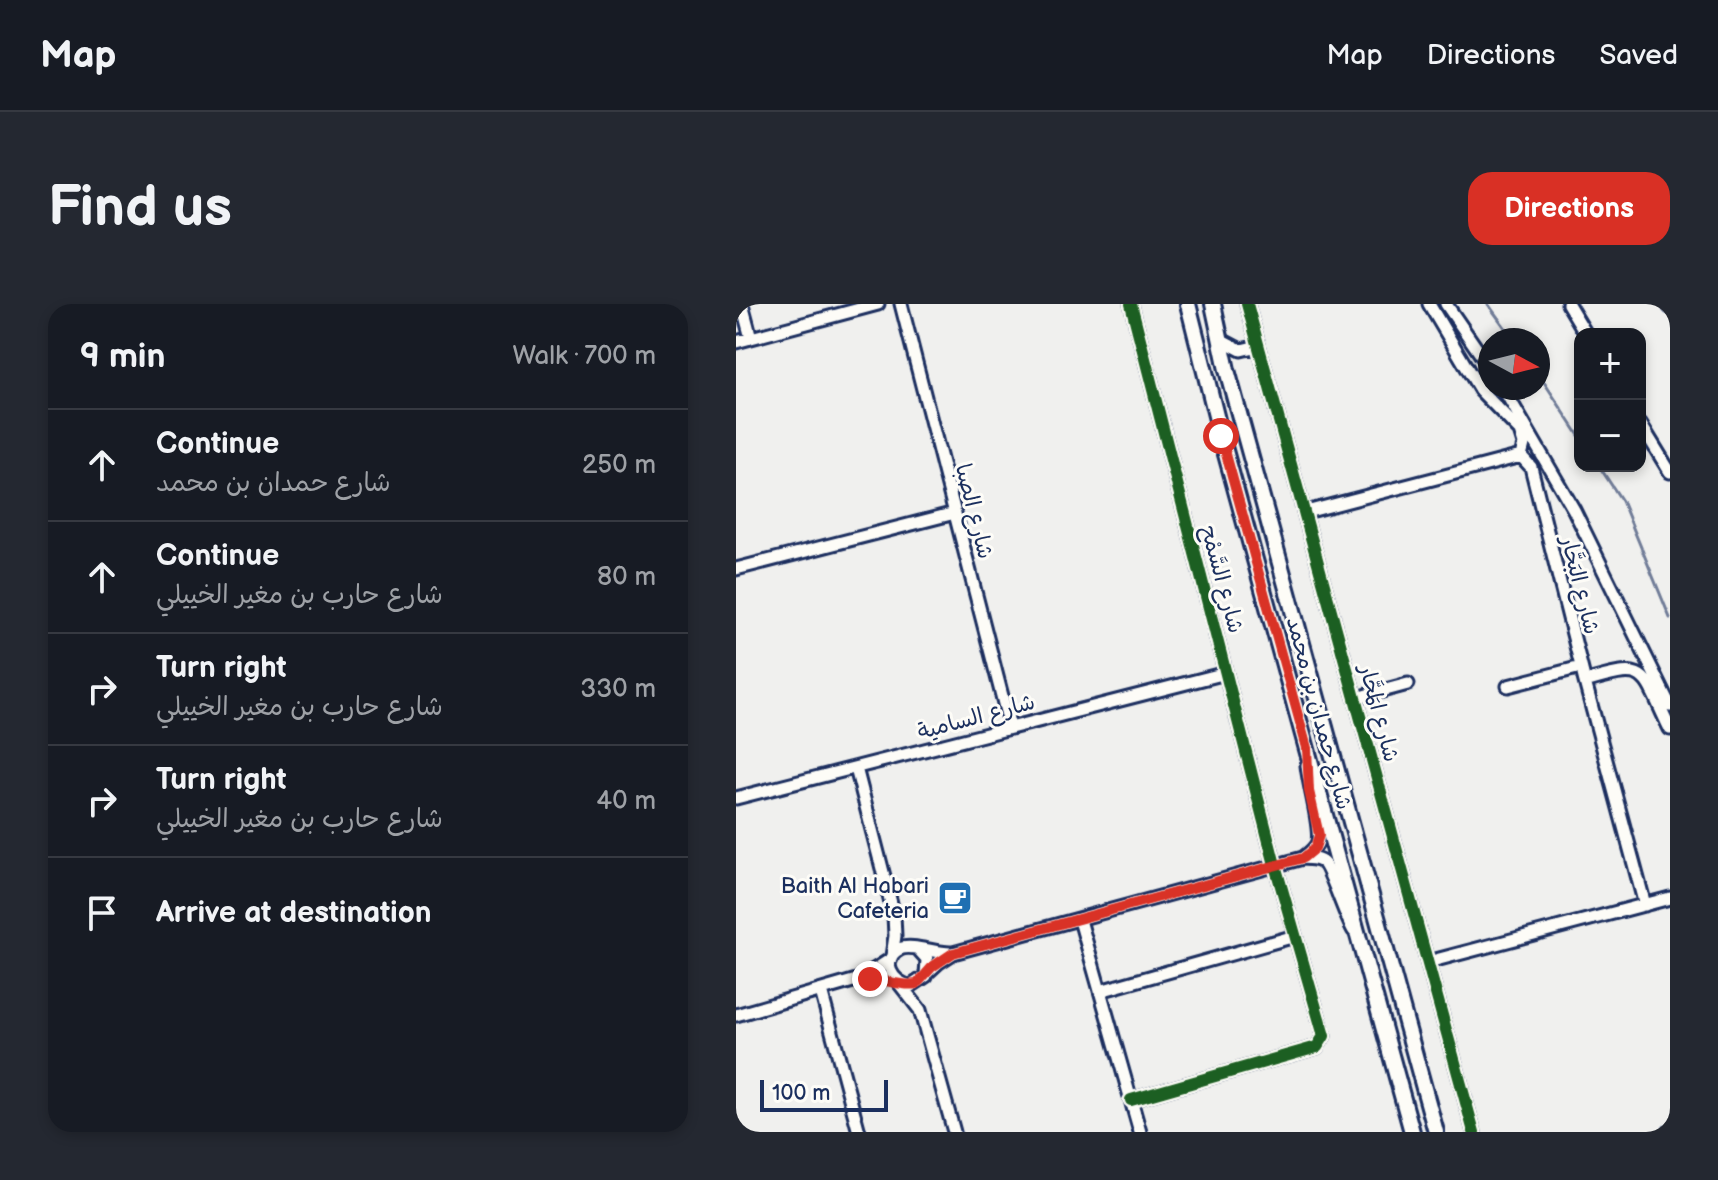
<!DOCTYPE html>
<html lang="en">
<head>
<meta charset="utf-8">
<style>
  body { margin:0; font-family:"Balsamiq Sans","Playpen Sans Arabic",sans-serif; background:#242831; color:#f1f3f6 }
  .controls { position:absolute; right:24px; top:24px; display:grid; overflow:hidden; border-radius:16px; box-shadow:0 4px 12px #0003 }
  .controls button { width:72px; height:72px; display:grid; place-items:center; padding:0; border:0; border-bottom:2px solid #363941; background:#171b24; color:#f1f3f6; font:40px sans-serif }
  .compass { position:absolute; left:742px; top:24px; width:72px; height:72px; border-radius:50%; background:#171b24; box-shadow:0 4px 12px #0003; rotate:97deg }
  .scale { position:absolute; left:24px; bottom:20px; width:128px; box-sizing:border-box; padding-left:8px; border:4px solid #1b2f5e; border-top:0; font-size:22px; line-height:28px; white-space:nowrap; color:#1b2f5e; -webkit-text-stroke:6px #fdfcf7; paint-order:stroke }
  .stop { position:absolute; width:24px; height:24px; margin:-18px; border:6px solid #d93025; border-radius:50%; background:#fff }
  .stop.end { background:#d93025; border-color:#fff; box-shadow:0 2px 8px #0008 }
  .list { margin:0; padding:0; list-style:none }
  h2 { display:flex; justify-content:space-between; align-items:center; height:104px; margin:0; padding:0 32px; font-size:34px }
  h2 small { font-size:26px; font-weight:400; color:#9ea1a6 }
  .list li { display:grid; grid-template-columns:52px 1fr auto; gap:24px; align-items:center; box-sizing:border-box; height:112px; padding:0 32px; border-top:2px solid #363941 }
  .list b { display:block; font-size:30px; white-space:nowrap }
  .list p { margin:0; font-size:26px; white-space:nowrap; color:#9ea1a6 }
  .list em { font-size:26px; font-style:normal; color:#9ea1a6 }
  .icon { flex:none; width:44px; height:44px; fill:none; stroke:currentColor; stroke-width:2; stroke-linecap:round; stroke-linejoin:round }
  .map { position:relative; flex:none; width:934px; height:828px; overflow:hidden; border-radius:24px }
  header { display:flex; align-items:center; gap:48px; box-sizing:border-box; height:112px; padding:0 40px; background:#171b24; border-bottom:2px solid #363941 }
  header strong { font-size:38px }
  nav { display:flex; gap:44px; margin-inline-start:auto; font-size:28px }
  .intro { display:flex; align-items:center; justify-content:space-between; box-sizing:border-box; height:192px; padding:0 48px }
  h1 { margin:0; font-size:56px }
  .button { padding:20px 36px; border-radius:24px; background:#d93025; color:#fff; font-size:28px; font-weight:700 }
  main { display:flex; gap:48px; padding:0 48px }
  aside { flex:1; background:#171b24; border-radius:24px; box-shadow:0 4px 12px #0003 }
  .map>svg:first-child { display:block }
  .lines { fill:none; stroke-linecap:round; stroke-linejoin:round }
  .stream { stroke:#6f7b97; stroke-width:3 }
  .minor-casing { stroke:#1b2f5e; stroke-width:17 }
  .major-casing { stroke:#1b2f5e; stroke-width:20 }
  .minor { stroke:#fdfcf7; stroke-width:11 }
  .major { stroke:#fdfcf7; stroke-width:14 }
  .cycleway-casing { stroke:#fdfcf7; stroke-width:17 }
  .cycleway { stroke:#1b5e20; stroke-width:12 }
  .route { stroke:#d93025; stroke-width:10 }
  .labels { text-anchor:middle; stroke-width:6; stroke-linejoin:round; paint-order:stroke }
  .street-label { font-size:22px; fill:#1b2f5e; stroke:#fdfcf7 }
  .poi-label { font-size:22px; fill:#1b2f5e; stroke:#fdfcf7; text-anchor:end }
</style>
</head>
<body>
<header>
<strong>Map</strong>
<nav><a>Map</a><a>Directions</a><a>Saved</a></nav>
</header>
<div class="intro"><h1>Find us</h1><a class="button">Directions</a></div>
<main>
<aside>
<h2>9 min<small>Walk · 700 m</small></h2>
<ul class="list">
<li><svg class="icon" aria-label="ahead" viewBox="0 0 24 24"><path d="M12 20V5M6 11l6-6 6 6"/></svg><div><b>Continue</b><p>شارع حمدان بن محمد</p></div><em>250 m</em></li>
<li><svg class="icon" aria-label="ahead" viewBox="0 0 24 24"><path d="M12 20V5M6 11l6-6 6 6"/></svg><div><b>Continue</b><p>شارع حارب بن مغير الخييلي</p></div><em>80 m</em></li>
<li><svg class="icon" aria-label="right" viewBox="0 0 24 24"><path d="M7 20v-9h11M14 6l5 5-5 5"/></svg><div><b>Turn right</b><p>شارع حارب بن مغير الخييلي</p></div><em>330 m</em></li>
<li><svg class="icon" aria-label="right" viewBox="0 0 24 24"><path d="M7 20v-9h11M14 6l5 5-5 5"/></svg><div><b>Turn right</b><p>شارع حارب بن مغير الخييلي</p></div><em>40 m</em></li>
<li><svg class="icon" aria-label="arrive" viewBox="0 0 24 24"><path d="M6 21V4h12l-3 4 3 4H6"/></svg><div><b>Arrive at destination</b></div></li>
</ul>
</aside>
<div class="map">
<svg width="934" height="828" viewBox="0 0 934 828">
  <rect width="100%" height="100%" fill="#f0f0ee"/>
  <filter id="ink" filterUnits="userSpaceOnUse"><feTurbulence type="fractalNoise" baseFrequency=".0125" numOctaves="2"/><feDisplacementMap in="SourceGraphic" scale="16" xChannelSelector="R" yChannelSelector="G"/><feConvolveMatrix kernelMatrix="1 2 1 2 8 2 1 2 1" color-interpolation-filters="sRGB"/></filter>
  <g filter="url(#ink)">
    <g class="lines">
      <path class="stream" d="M752,0L778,36
        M802,69L844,133
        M863,162L886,197L934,314"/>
      <g class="minor-casing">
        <path id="minor" d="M6,0L15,34
          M165,0L274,423
          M511,0L738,828
          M693,0L744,86L784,127L788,140L785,152
          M710,0L754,64
          M832,0L850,30
          M932,0L934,3
          M484,35L505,46L522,42
          M0,38L142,0
          M767,84L838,206L934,402
          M904,119L934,168
          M785,152L795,163L849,378L909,601
          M570,208L785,152
          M0,265L219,209
          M849,378C914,358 906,368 934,425
          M772,382L845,363
          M620,394L672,380
          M120,464L158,611L159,632L156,652
          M0,494L490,369
          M567,554C572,550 578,546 581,540C587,528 572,478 571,461
          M344,616L404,828
          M182,645L191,655L190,672L175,682C156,680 143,656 164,645C175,639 201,650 216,649
          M692,658L934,594
          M191,669L203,658L217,649L567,554C574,555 581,554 586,558C594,562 609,613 618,627
          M163,679L184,706L218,828
          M85,687L123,828
          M364,687L559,632
          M0,711L124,675L155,655
          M395,796L581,743L588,732L539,561L395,0
          M933,828H934"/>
      </g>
      <g class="major-casing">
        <path id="major" d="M452,0L485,132L676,828
          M477,0L491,66L700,828"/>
      </g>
      <use href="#minor" class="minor"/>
      <use href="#major" class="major"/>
      <g class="cycleway-casing">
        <path id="cycleway" d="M511,0L738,828
          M395,796L581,743L588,732L539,561L395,0"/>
      </g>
      <use href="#cycleway" class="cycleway"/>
    </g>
  </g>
  <g class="lines" filter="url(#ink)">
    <path class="route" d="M134,675C149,675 166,683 181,680L196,663L217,649L567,554L579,544L583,531L573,487L571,444L485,132"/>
  </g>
  <defs>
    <g id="cafe-square" transform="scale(1.8)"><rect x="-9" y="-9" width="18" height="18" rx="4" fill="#1f6fb2" stroke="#fdfcf7"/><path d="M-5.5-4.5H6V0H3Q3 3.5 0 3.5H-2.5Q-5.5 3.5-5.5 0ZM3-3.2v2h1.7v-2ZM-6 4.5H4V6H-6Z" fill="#fff"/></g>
  </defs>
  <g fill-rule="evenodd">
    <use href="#cafe-square" x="219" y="594"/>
  </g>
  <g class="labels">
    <g class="street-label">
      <text transform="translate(239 207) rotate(76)" y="8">شارع الصبا</text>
      <text transform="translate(487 275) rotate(75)" y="8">شارع السَّمْح</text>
      <text transform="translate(845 281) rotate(76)" y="8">شارع البَحَّار</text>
      <text transform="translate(584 409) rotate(75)" y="8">شارع حمدان بن محمد</text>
      <text transform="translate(644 409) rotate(75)" y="8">شارع المَحَّار</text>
      <text transform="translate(240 412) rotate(-15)" y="8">شارع السامية</text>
    </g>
    <g class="poi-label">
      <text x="193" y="589">Baith Al Habari<tspan x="193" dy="25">Cafeteria</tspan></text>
    </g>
  </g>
</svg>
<div class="controls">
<button>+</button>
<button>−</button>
</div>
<svg class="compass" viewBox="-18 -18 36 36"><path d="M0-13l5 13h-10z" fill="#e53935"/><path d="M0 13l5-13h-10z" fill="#9ea1a6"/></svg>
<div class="scale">100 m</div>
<div class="stop" style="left:485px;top:132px"></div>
<div class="stop end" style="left:134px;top:675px"></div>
</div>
</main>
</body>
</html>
